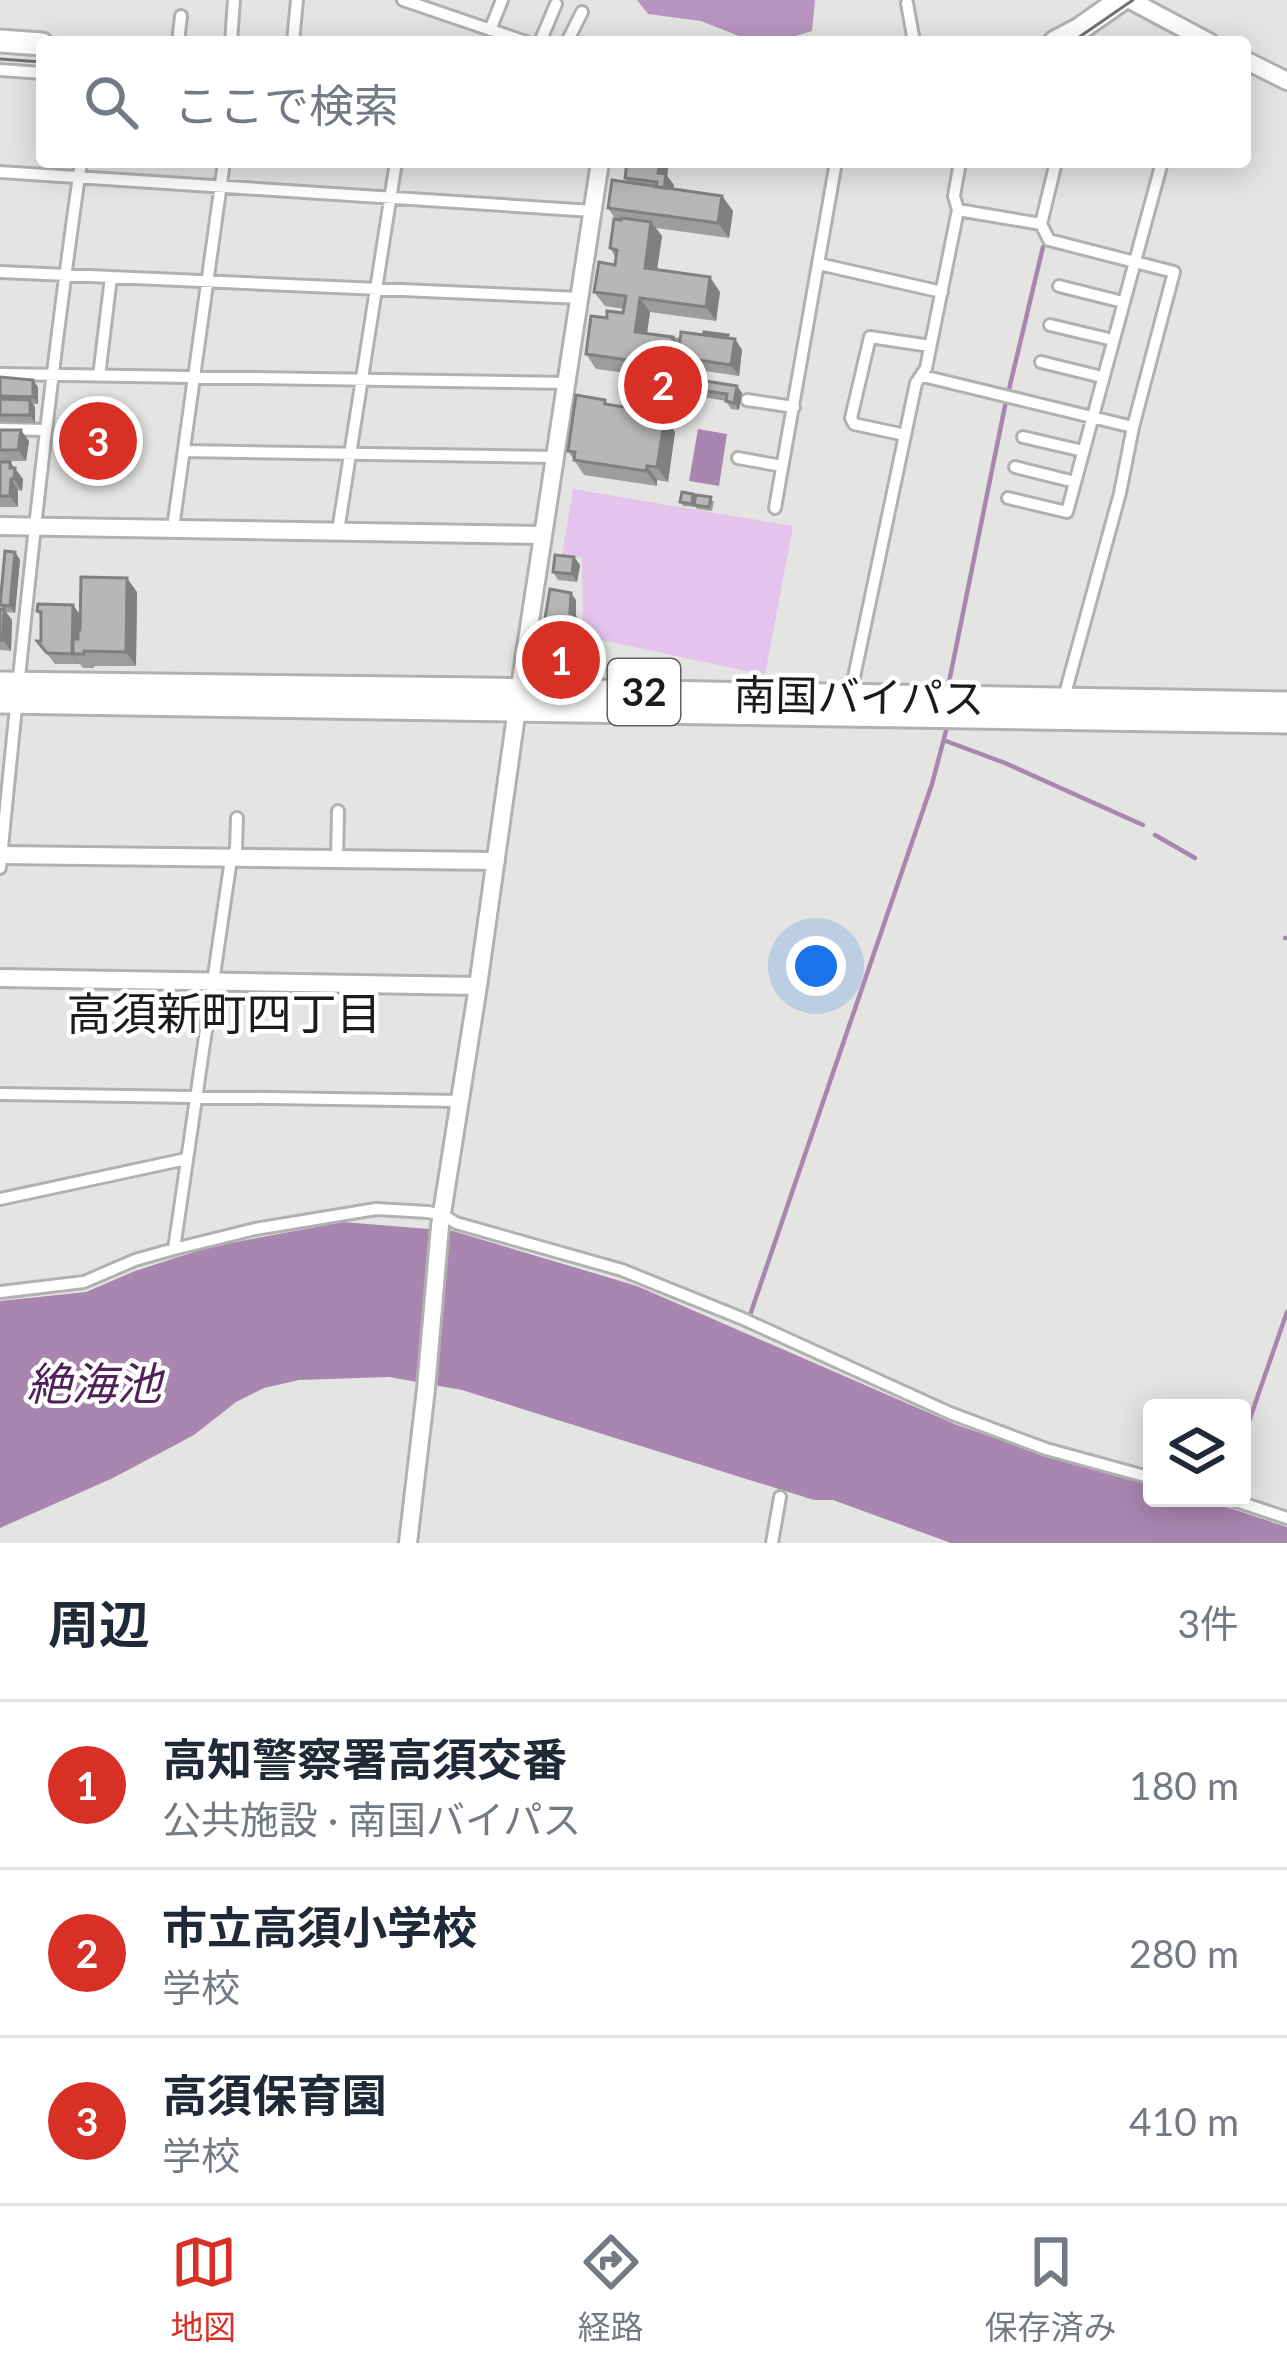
<!DOCTYPE html>
<html lang="ja">
<head>
<meta charset="utf-8">
<style>
  body { margin:0; font-family:Lato,"Noto Sans JP",sans-serif; background:#f6f6f7; color:#1f2937 }
  .controls { position:absolute; right:36px; bottom:36px; display:grid; overflow:hidden; border-radius:12px; box-shadow:0 6px 30px #0003 }
  .controls button { width:108px; height:108px; display:grid; place-items:center; padding:0; border:0; border-bottom:3px solid #e0e1e3; background:#fff; color:#1f2937; font:60px sans-serif }
  .you { position:absolute; left:816px; top:966px; width:42px; height:42px; margin:-30px; border:9px solid #fff; border-radius:50%; background:#1a73e8; box-shadow:0 0 0 18px #1a73e833 }
  .badge { display:grid; place-items:center; width:78px; height:78px; border-radius:50%; background:#d93025; color:#fff; font-size:39px; font-weight:700 }
  .pin { position:absolute; translate:-50% -50%; border:6px solid #fff; box-shadow:0 3px 12px #0006 }
  .list { margin:0; padding:0; list-style:none }
  h2 { display:flex; justify-content:space-between; align-items:center; height:156px; margin:0; padding:0 48px; font-size:51px }
  h2 small { font-size:39px; font-weight:400; color:#747a83 }
  .list li { display:grid; grid-template-columns:78px 1fr auto; gap:36px; align-items:center; box-sizing:border-box; height:168px; padding:0 48px; border-top:3px solid #e0e1e3 }
  .list b { display:block; font-size:45px; white-space:nowrap }
  .list p { margin:0; font-size:39px; white-space:nowrap; color:#747a83 }
  .list em { font-size:39px; font-style:normal; color:#747a83 }
  .icon { flex:none; width:66px; height:66px; fill:none; stroke:currentColor; stroke-width:2; stroke-linecap:round; stroke-linejoin:round }
  .map { position:relative; flex:none; width:1287px; height:1543px; overflow:hidden }
  .search { position:absolute; background:#fff; box-shadow:0 6px 30px #0003; left:36px; right:36px; top:36px; height:132px; display:flex; align-items:center; gap:30px; box-sizing:border-box; padding:0 42px; border-radius:12px; color:#747a83; font-size:45px }
  .sheet { height:660px; background:#fff }
  nav { display:flex; justify-content:space-around; align-items:center; box-sizing:border-box; height:168px; border-top:3px solid #e0e1e3; background:#fff; font-size:33px; color:#747a83 }
  nav a { display:grid; justify-items:center; gap:6px }
  nav .on { color:#d93025 }
  .map>svg:first-child { display:block }
  .green { fill:#e4c3ec }
  .forest { fill:#b895c0 }
  .water { fill:#a986b0 }
  .lines { fill:none; stroke-linecap:round; stroke-linejoin:round }
  .stream { stroke:#a986b0; stroke-width:4.5 }
  .street-casing { stroke:#b1b2af; stroke-width:16 }
  .secondary-casing { stroke:#b1b2af; stroke-width:22 }
  .highway-casing { stroke:#b1b2af; stroke-width:27 }
  .street { stroke:#fff; stroke-width:10 }
  .secondary { stroke:#fff; stroke-width:16 }
  .highway { stroke:#fff; stroke-width:21 }
  .tram { stroke:#70706e; stroke-width:3 }
  .wall { fill:#9d9e9c }
  .shaded-wall { fill:#80817f }
  .building { fill:#b7b8b5; stroke:#80817f; stroke-width:3 }
  .labels { text-anchor:middle; stroke-width:9; stroke-linejoin:round; paint-order:stroke }
  .shield { fill:#fff; stroke:#5f5f5f; stroke-width:3 }
  .shield-label { font-size:39px; font-weight:bold; fill:#1b1b1a }
  .street-label { font-size:42px; fill:#1b1b1a; stroke:#fff }
  .neighbourhood-label { font-size:45px; fill:#1b1b1a; stroke:#fff }
  .water-label { font-size:45px; font-style:italic; fill:#4f2359; stroke:#fff }
</style>
</head>
<body>
<div class="map">
<svg width="1287" height="1543" viewBox="0 0 1287 1543">
  <rect width="100%" height="100%" fill="#e4e5e2"/>
  <path class="green" d="M573,489L793,526L765,675L583,636L582,558L562,555Z"/>
  <path class="forest" d="M637,0H815L812,31L776,42L739,36L701,21L648,14Z"/>
  <path class="water" d="M698,429L727,434L719,486L689,481Z
    M343,1222L453,1231L637,1286L957,1425L1069,1463L1152,1485V1498H1199L1287,1527V1543H951L833,1500H814L462,1390L389,1377L299,1380L264,1388L236,1402L194,1435L113,1478L0,1528V1301L86,1292L135,1271L209,1247Z"/>
  <g class="lines">
    <path class="stream" d="M949,682L1005,406L1043,247
      M946,741L1005,763L1143,825
      M1155,835L1195,858
      M1285,938H1287
      M750,1315L932,784L946,731
      M1242,1441L1287,1312"/>
    <g class="street-casing">
      <path id="street" d="M403,0L526,42
        M907,3L914,42
        M490,30L502,0
        M178,42L181,16
        M231,42L234,0
        M293,42L297,0
        M540,42L556,4
        M567,42L582,12
        M0,70L42,73
        M0,172L592,211
        M958,210L1041,224L1049,240L1174,272L1133,427L1120,493L1063,701
        M1041,224L1056,162
        M819,264L942,292
        M0,272L580,298
        M1059,286L1123,302
        M1050,325L1113,340
        M1041,362L1102,377
        M0,374L566,383
        M99,376L111,277
        M923,376L1133,427
        M747,400L794,407
        M0,429L46,430
        M905,435L854,424L851,418L870,337L930,346
        M1023,437L1083,451
        M184,451L555,457
        M738,458L782,466
        M1015,467L1075,482
        M1008,498L1067,512L1162,162
        M775,508L836,162
        M173,528L224,162
        M338,531L396,162
        M850,696L916,383L926,368L958,210L954,196L960,162
        M337,860L338,811
        M0,868C23,632 47,397 81,162
        M0,1094L460,1101
        M0,1199L186,1159
        M174,1249L231,859L236,849L237,818
        M0,1292L84,1282L135,1260L174,1249L255,1229L376,1209L428,1212L443,1215L456,1223L622,1270L741,1318L950,1413L1046,1449L1152,1478
        M1227,1498L1287,1518
        M772,1543L780,1497"/>
    </g>
    <g class="secondary-casing">
      <path id="secondary" d="M1130,0L1209,42
        M1245,60L1287,81
        M0,526L543,535
        M0,855L496,861
        M0,978L478,986
        M408,1543L426,1389L440,1226L478,986L521,680L600,162"/>
    </g>
    <g class="highway-casing">
      <path id="highway" d="M0,41L42,44
        M1055,42L1078,30L1121,0
        M0,683L484,689L1287,703
        M0,702L1287,722"/>
    </g>
    <use href="#street" class="street"/>
    <use href="#secondary" class="secondary"/>
    <use href="#highway" class="highway"/>
    <path class="tram" d="M1072,42L1133,0
      M0,59L42,62"/>
  </g>
  <path class="wall" d="M668,168L667,176L674,185L673,189L722,196L733,211L729,238L656,228L662,236L657,270L720,292L716,321L650,312L647,334L680,338L735,339L742,350L739,376L685,368L682,363L679,380L596,369L586,354L607,318L623,313L624,309L605,306L594,292L615,265L616,258L610,248L616,220L608,208L628,183L625,178Z
    M0,377L38,387V404H33L35,407V423L0,422Z
    M737,386L742,393L739,410L731,409L726,401L697,396L692,389Z
    M608,404L655,412L659,416L665,417L675,432L668,482L657,480V486L584,475L568,451Z
    M0,430L29,441L26,461H0Z
    M0,462H10L23,479L22,491L18,490V507H0Z
    M693,494L695,498L714,501L712,511L697,509L694,505V507L683,506L680,502Z
    M15,552L20,560L15,613L6,612L12,620L11,651L0,650V609H3L0,605Z
    M574,557L580,565L577,582L558,580L553,572Z
    M137,592L136,666H94V668H83L80,664H55L37,641H41V617L37,611L73,605L80,615Z
    M576,600V616L579,621L577,634L550,632L544,624Z"/>
  <path class="shaded-wall" d="M660,162H664L668,168L667,176L674,185L672,201L658,173Z
    M722,196L733,211L729,238L718,223Z
    M651,222L662,236L655,283L645,268Z
    M710,277L720,292L716,321L706,307Z
    M640,298L650,312L645,347L635,332Z
    M673,337L683,352L678,357L682,363L679,380L669,366Z
    M735,339L742,350L739,376L731,365Z
    M33,380L38,387V404L33,397Z
    M737,386L742,393L739,410L734,403Z
    M30,400L35,407V423L30,415Z
    M655,412L664,424L665,417L675,432L668,482L657,467Z
    M21,430L29,441L26,461L18,450Z
    M10,462L23,479L22,491L14,479Z
    M647,466L657,480V486L646,471Z
    M11,479L18,490V507L10,496Z
    M15,552L20,560L15,613L10,606Z
    M574,557L580,565L577,582L572,574Z
    M127,578L137,592L136,666L126,652Z
    M571,593L576,600V616L579,621L577,634L572,626L569,601Z
    M73,605L81,616L80,654H73L80,665L72,654Z
    M4,609L12,620L11,651L3,640Z"/>
  <path class="building" d="M627,162H660L658,173L666,174L664,188L656,187L657,182L625,178Z
    M612,180L722,196L718,223L608,208Z
    M622,218L651,222L645,268L710,277L706,307L640,298L635,332L673,337L669,366L586,354L591,316L607,318V311L623,313L626,296L594,292L599,262L615,265L617,250L610,248L614,219L621,220Z
    M681,332L735,339L731,365L678,357Z
    M704,332L728,335L727,338L704,335Z
    M0,377L33,380V397L0,396Z
    M693,379L737,386L734,403L726,401L727,394L692,389Z
    M576,395L605,400V404L655,412V416L665,417L657,467L647,466L646,471L574,460L575,452L568,451Z
    M0,399L30,400V415H0Z
    M0,430H21L18,450H0Z
    M0,462H10V468H15L14,479H11L10,496H0Z
    M682,492L693,494L692,504L680,502Z
    M696,495L711,497L709,507L694,505Z
    M5,551L15,552L10,606L0,605Z
    M555,555L574,557L572,574L553,572Z
    M81,577L127,578L126,652L84,651V654H73V639H78V630H80Z
    M550,589L571,593L570,613L574,614L572,626L544,624Z
    M38,604L73,605L72,654L47,653L37,641H41V612L37,611Z
    M0,609H4L3,640H0Z"/>
  <g class="labels">
    <rect class="shield" x="608" y="659" width="72" height="66" rx="9"/>
    <g class="shield-label">
      <text x="644" y="706">32</text>
    </g>
    <g class="street-label">
      <text transform="translate(859 697) rotate(1)" y="15">南国バイパス</text>
    </g>
    <g class="neighbourhood-label">
      <text x="224" y="1030">高須新町四丁目</text>
    </g>
    <g class="water-label">
      <text x="94" y="1400">絶海池</text>
    </g>
  </g>
</svg>
<div class="controls">
<button><svg class="icon" aria-label="layers" viewBox="0 0 24 24"><path d="M12 4l9 5-9 5-9-5zM3 14l9 5 9-5"/></svg></button>
</div>
<div class="you"></div>
<div class="pin badge" style="left:561px;top:660px">1</div>
<div class="pin badge" style="left:663px;top:385px">2</div>
<div class="pin badge" style="left:98px;top:441px">3</div>
<div class="search"><svg class="icon" aria-label="search" viewBox="0 0 24 24"><circle cx="10" cy="10" r="6"/><path d="M15 15l6 6"/></svg>ここで検索</div>
</div>
<section class="sheet">
<h2>周辺<small>3件</small></h2>
<ul class="list">
<li><span class="badge">1</span><div><b>高知警察署高須交番</b><p>公共施設 · 南国バイパス</p></div><em>180 m</em></li>
<li><span class="badge">2</span><div><b>市立高須小学校</b><p>学校</p></div><em>280 m</em></li>
<li><span class="badge">3</span><div><b>高須保育園</b><p>学校</p></div><em>410 m</em></li>
</ul>
</section>
<nav>
<a class="on"><svg class="icon" aria-label="map" viewBox="0 0 24 24"><path d="M3 6l6-2 6 2 6-2v14l-6 2-6-2-6 2zM9 4v14M15 6v14"/></svg>地図</a>
<a><svg class="icon" aria-label="directions" viewBox="0 0 24 24"><path d="M12 3l9 9-9 9-9-9zM9 14v-3h6M13 9l2 2-2 2"/></svg>経路</a>
<a><svg class="icon" aria-label="saved" viewBox="0 0 24 24"><path d="M7 4h10v16l-5-4-5 4z"/></svg>保存済み</a>
</nav>
</body>
</html>
